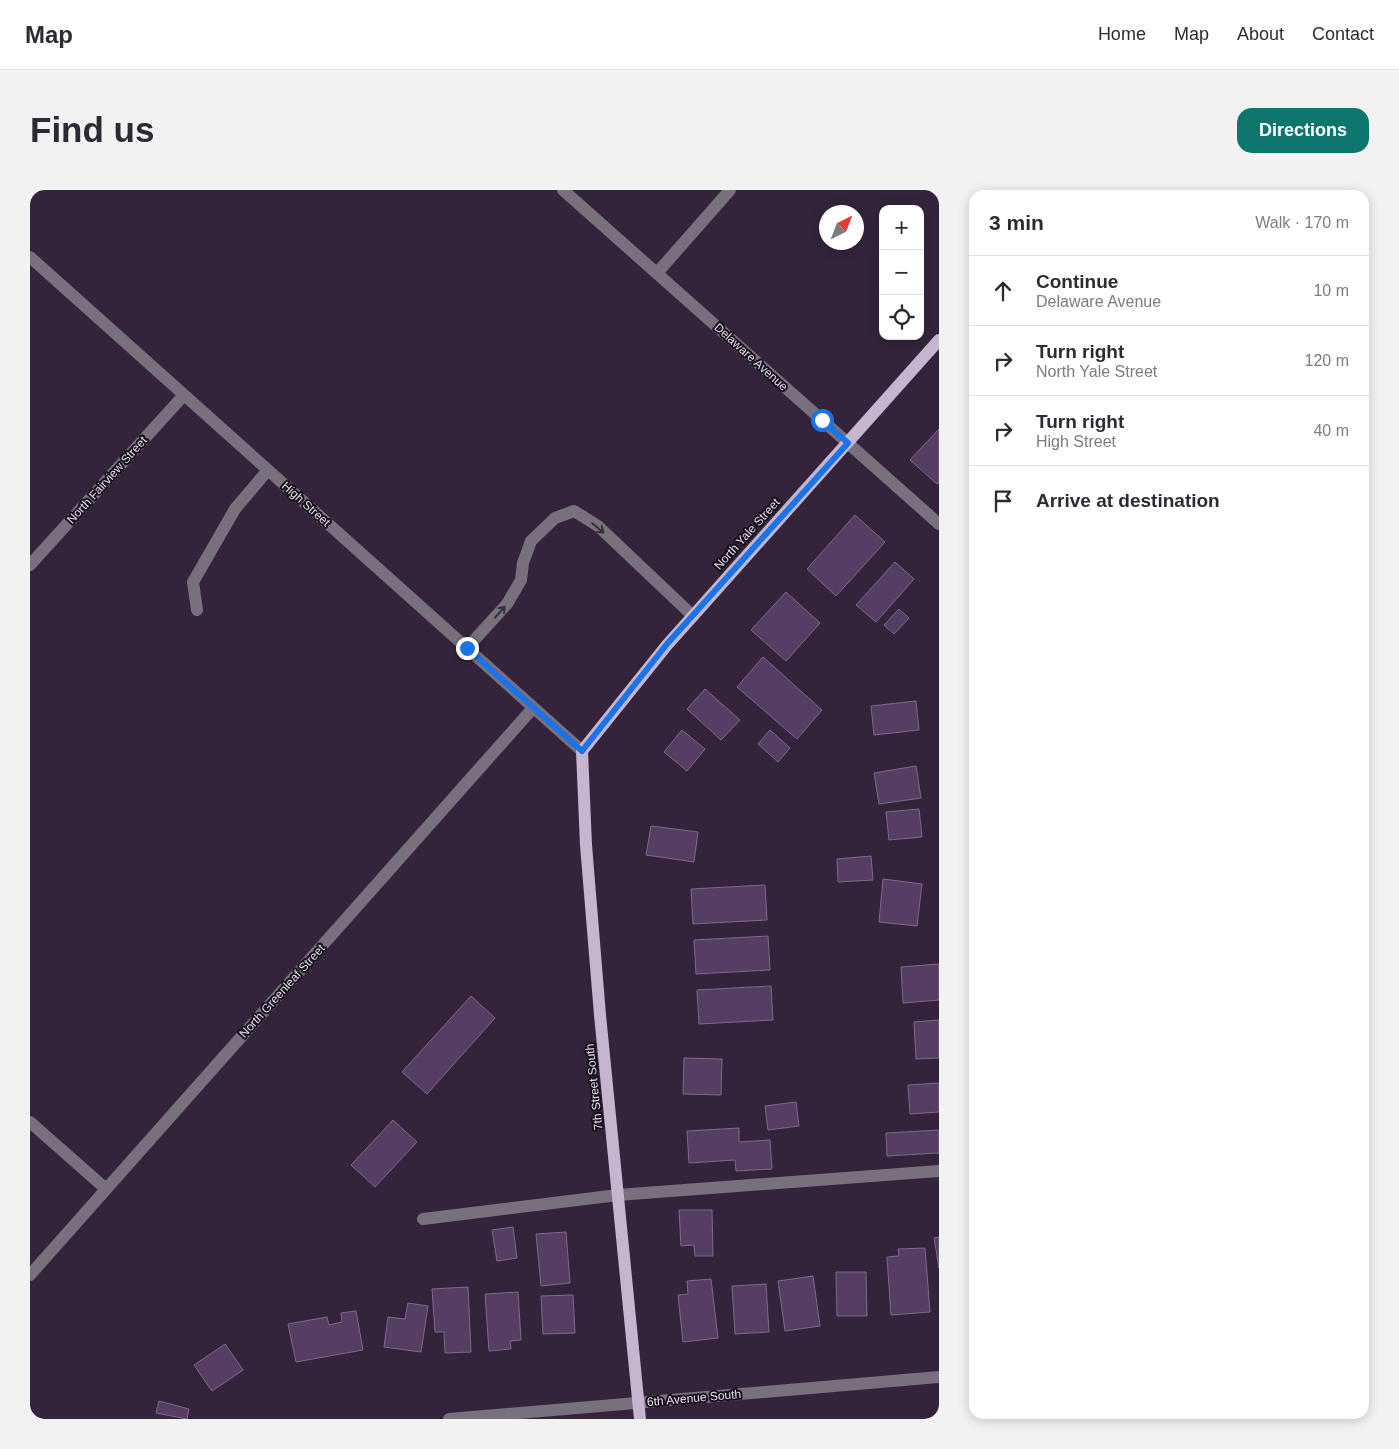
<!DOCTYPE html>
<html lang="en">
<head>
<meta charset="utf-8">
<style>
  body { margin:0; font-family:Arial,sans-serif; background:#f2f2f3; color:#2b2b33 }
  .controls { position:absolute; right:15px; top:15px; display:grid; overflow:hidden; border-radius:10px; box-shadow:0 2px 12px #0003 }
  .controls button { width:45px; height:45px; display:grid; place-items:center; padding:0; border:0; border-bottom:1px solid #e1e1e2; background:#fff; color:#2b2b33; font:25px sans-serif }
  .compass { position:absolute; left:789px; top:15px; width:45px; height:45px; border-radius:50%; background:#fff; box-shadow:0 2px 12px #0003; rotate:42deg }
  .stop { position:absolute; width:15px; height:15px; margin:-11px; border:4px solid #1a73e8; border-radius:50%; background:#fff }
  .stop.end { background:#1a73e8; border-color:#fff; box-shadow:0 1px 5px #0008 }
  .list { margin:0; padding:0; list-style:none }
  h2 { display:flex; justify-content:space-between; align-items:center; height:65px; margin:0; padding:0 20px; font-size:21px }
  h2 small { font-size:16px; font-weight:400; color:#7c7c81 }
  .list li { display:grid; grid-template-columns:32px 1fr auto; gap:15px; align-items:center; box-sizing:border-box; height:70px; padding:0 20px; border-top:1px solid #e1e1e2 }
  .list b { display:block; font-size:19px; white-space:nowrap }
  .list p { margin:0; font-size:16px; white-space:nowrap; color:#7c7c81 }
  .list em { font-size:16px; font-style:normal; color:#7c7c81 }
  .icon { flex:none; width:28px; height:28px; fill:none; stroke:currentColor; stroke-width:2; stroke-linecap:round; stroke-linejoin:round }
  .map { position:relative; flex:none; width:909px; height:1229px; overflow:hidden; border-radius:15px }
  header { display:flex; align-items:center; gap:30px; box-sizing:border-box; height:70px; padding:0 25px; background:#fff; border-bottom:1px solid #e1e1e2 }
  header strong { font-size:24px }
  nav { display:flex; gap:28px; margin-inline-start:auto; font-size:18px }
  .intro { display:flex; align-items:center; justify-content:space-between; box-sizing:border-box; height:120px; padding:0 30px }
  h1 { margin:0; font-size:35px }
  .button { padding:12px 22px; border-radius:15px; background:#0f766e; color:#fff; font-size:18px; font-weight:700 }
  main { display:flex; gap:30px; padding:0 30px }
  aside { flex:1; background:#fff; border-radius:15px; box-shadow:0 2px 12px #0003 }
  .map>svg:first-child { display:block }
  .building { fill:#563d64; stroke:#7d6b87 }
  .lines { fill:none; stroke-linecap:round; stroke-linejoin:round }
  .minor { stroke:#78707c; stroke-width:12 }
  .major { stroke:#c5b5cf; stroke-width:12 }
  .oneway { stroke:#342e38 }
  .route { stroke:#1a73e8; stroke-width:6 }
  .labels { text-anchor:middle; stroke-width:4; stroke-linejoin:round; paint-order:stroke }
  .street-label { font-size:12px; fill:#e4dbea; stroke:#17111b }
</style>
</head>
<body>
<header>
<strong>Map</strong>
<nav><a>Home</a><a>Map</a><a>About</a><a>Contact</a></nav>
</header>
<div class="intro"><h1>Find us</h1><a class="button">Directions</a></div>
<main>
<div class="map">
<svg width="909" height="1229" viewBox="0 0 909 1229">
  <rect width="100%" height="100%" fill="#33243b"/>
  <path class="building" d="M909,239V293L907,294L880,270Z
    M825,325L855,352L806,406L777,379Z
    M865,372L884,389L846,432L826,415Z
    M756,402L790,433L756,471L721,440Z
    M869,419L879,428L864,444L854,435Z
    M733,467L792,520L767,549L707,497Z
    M675,499L710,530L691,550L657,519Z
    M886,511L889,540L844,545L841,516Z
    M652,540L675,559L657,581L634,562Z
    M740,540L760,558L748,572L728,554Z
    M886,576L891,608L849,614L844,583Z
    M889,619L892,647L859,650L856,622Z
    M621,636L668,642L664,672L616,665Z
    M841,666L843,690L808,692L807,669Z
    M853,689L892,694L887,736L849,732Z
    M735,695L737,730L663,734L661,699Z
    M738,746L740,780L666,784L664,750Z
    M909,774V810L873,813L871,777Z
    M741,796L743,830L669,834L667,800Z
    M441,806L465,828L397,904L372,882Z
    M909,830V868L886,869L884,832Z
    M654,868L692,869L691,905L653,904Z
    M909,893V922L880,924L878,895Z
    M766,912L769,936L738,940L735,916Z
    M363,930L387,952L345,997L321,975Z
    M709,938V952L740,950L742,979L706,981L705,970L659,973L657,941Z
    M909,940V963L857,966L856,943Z
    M649,1020H682L683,1066H665L664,1055L651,1056Z
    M483,1037L487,1068L467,1071L462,1040Z
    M536,1042L540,1093L511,1096L506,1044Z
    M909,1047V1078L904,1048Z
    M895,1058L900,1122L861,1125L857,1067L869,1066L868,1059Z
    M806,1082H836L837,1126H807Z
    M783,1086L790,1136L755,1141L748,1091Z
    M681,1089L688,1148L653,1152L648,1105L658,1104L657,1091Z
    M736,1094L739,1142L705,1144L702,1096Z
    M438,1097L441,1162L415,1163L414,1142H405L402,1099Z
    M488,1102L491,1150L480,1151L481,1159L459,1161L455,1104Z
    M543,1105L545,1143L513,1144L511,1106Z
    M378,1113L398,1116L391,1162L354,1157L358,1127L375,1129Z
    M326,1121L333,1160L266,1172L258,1134L297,1127L299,1135L312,1132L311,1123Z
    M195,1154L213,1180L182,1201L164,1175Z
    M129,1211L159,1219L157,1229L126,1223Z"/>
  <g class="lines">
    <path class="minor" d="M533,0L909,334
      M0,67L552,561
      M627,83L700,0
      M0,375L154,205
      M167,420L163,392L205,319L238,280
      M437,458L477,414L491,390L493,373L501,351L525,328L544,321L568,336L663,426
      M0,932L76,999
      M393,1029L588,1005L909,981
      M0,1085L503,518
      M419,1229L909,1187"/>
    <path class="major" d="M610,1229L570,825L556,655L552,561L637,455L909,150"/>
  </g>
  <defs><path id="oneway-shaft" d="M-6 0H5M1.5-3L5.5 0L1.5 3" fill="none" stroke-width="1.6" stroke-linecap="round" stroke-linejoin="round" transform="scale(1.25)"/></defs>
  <g class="oneway">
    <use href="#oneway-shaft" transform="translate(568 338) rotate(40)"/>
    <use href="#oneway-shaft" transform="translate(470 422) rotate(-48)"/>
  </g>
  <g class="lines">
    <path class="route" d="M437,458L552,561L637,454L818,253L792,230"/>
  </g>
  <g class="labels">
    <g class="street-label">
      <text transform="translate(721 167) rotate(42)" y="4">Delaware Avenue</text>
      <text transform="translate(77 290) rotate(-48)" y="4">North Fairview Street</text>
      <text transform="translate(276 314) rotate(42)" y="4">High Street</text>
      <text transform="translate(717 344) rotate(-48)" y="4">North Yale Street</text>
      <text transform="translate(252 801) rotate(-48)" y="4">North Greenleaf Street</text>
      <text transform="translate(564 897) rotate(-96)" y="4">7th Street South</text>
      <text transform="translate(664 1208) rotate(-5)" y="4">6th Avenue South</text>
    </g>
  </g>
</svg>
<div class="controls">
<button>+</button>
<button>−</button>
<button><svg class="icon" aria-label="locate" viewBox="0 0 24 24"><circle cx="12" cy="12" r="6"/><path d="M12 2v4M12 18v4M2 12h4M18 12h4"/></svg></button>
</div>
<svg class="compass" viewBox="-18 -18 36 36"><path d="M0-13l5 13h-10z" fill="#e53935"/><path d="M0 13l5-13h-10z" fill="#7c7c81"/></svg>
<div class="stop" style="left:792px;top:230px"></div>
<div class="stop end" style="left:437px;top:458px"></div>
</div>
<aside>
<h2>3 min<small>Walk · 170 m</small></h2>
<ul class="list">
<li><svg class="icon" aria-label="ahead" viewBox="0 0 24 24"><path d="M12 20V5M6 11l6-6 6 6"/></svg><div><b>Continue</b><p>Delaware Avenue</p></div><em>10 m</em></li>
<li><svg class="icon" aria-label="right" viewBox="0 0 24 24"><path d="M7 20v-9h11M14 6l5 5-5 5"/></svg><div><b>Turn right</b><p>North Yale Street</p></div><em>120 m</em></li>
<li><svg class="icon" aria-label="right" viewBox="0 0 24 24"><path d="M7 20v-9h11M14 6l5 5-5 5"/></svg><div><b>Turn right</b><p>High Street</p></div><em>40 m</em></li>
<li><svg class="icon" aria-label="arrive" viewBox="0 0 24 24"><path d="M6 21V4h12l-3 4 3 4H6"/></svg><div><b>Arrive at destination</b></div></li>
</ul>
</aside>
</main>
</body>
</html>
